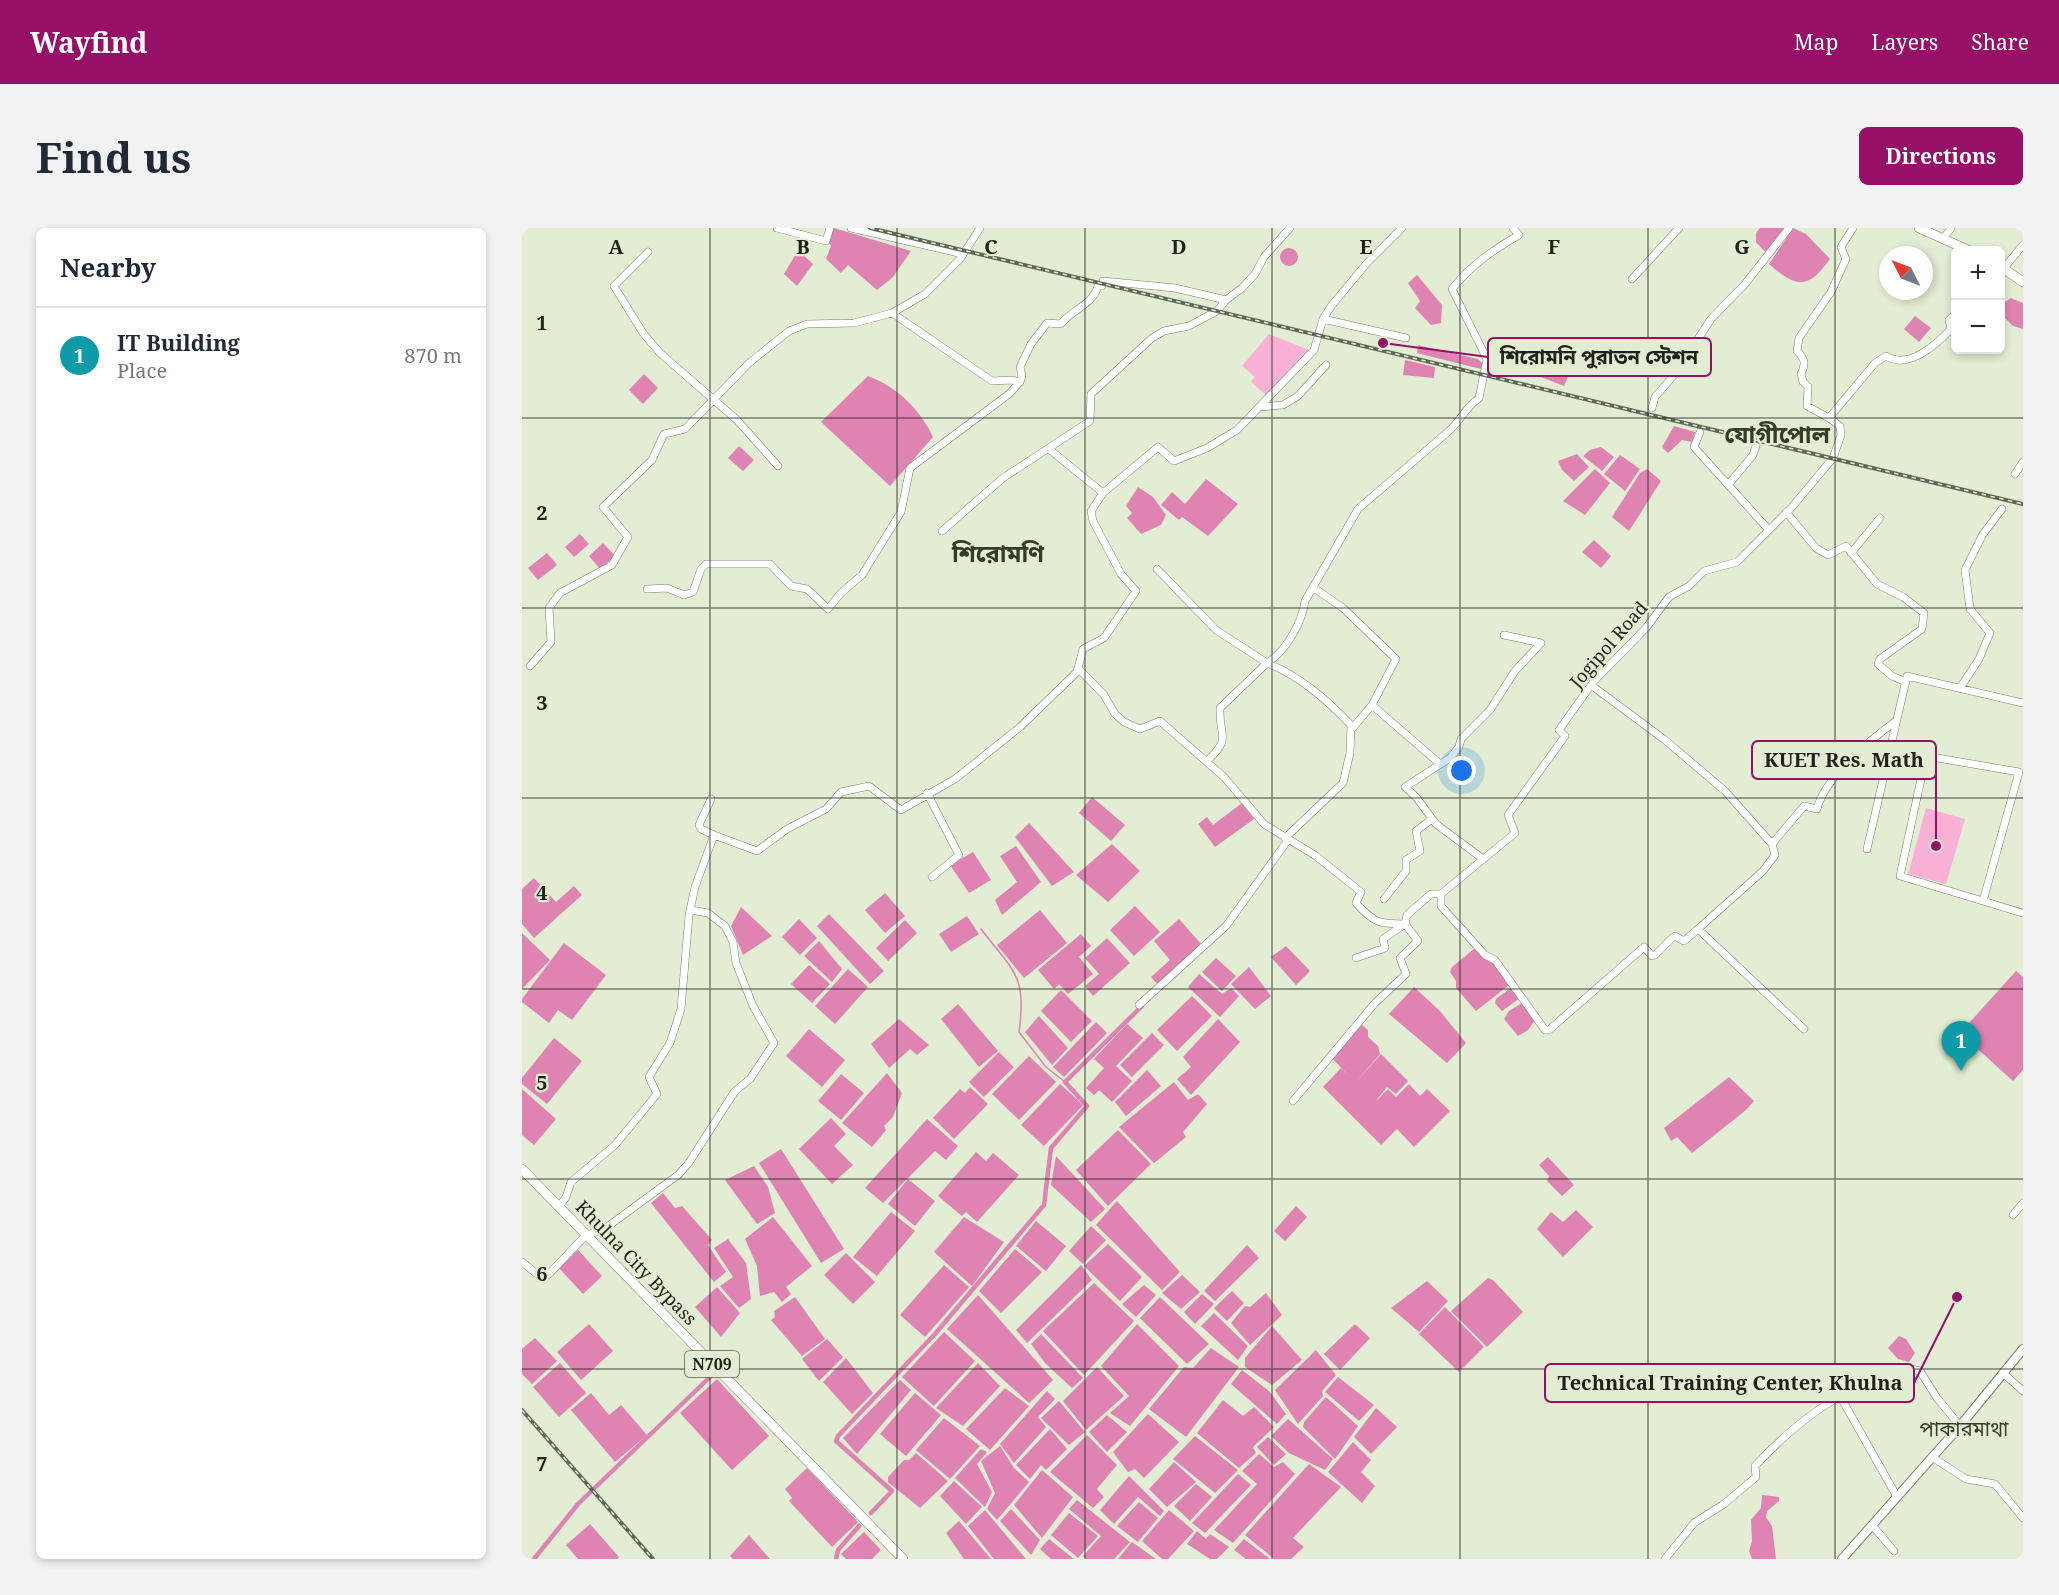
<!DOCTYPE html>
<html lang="en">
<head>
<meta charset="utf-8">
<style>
  body { margin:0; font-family:"Noto Serif","Noto Sans Bengali",serif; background:#f2f2f3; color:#1f2937 }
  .controls { position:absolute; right:18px; top:18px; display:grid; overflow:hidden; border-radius:9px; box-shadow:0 3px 9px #0003 }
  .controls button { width:54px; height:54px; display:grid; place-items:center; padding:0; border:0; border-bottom:2px solid #e0e1e3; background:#fff; color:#1f2937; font:30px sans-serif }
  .compass { position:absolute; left:1357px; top:18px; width:54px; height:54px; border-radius:50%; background:#fff; box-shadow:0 3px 9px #0003; rotate:312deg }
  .you { position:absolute; left:940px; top:543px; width:21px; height:21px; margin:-15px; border:4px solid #fff; border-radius:50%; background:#1a73e8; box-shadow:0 0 0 9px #1a73e833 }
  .badge { display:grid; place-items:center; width:39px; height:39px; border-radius:50%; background:#961067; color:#fff; font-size:20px; font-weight:700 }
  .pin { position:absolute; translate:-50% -50px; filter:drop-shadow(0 2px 3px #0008) }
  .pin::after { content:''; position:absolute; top:32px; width:21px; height:18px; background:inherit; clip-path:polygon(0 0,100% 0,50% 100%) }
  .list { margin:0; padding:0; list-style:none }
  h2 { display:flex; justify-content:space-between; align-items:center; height:78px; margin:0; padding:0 24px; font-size:26px }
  h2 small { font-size:20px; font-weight:400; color:#747a83 }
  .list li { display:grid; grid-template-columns:39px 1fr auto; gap:18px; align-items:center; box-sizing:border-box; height:96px; padding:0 24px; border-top:2px solid #e0e1e3 }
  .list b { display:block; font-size:22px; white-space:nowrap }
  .list p { margin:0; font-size:20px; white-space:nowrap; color:#747a83 }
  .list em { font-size:20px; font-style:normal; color:#747a83 }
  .map { position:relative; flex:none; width:1501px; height:1331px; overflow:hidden; border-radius:9px }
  header { display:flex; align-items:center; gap:36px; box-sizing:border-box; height:84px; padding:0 30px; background:#961067; color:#fff }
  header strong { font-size:28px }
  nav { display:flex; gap:33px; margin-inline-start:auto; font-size:21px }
  .intro { display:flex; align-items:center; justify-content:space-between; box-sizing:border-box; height:144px; padding:0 36px }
  h1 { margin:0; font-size:42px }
  .button { padding:15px 27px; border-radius:9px; background:#961067; color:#fff; font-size:21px; font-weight:700 }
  main { display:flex; gap:36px; padding:0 36px }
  aside { flex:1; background:#fff; border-radius:9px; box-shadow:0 3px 9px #0003 }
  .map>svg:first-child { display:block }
  .green { fill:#f8b0d4 }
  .water { fill:#df83b3 }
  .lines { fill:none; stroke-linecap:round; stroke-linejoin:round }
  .stream { stroke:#df83b3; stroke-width:1.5 }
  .canal { stroke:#df83b3; stroke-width:4.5 }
  .minor-casing { stroke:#78816a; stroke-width:8 }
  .major-casing { stroke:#78816a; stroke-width:10 }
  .highway-casing { stroke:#78816a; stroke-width:10 }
  .minor { stroke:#fff; stroke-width:7 }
  .major { stroke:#fff; stroke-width:8 }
  .highway { stroke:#fff; stroke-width:9 }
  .rail-casing { stroke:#5f6657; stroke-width:4 }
  .rail { stroke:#e2edd3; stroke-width:1.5; stroke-dasharray:4.5; stroke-linecap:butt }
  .grid { fill:none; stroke:#1e2219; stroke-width:1.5; stroke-opacity:0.55 }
  .labels { text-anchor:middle; stroke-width:4.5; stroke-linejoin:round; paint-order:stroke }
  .shield { fill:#e2edd3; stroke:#595f51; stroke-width:1.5 }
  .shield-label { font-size:16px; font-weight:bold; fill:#1e2219 }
  .street-label { font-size:18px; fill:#1e2219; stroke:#e2edd3 }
  .neighbourhood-label { font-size:20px; fill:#343c27; stroke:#e2edd3 }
  .district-label { font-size:24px; font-weight:bold; fill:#343c27; stroke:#e2edd3 }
  .grid-label { font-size:20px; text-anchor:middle; font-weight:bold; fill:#1e2219; stroke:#e2edd3; stroke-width:4.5; stroke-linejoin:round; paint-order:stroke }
  .leader { fill:none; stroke:#961067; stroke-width:2 }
  .callout-dot { fill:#961067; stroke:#e2edd3; stroke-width:2 }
  .callout { fill:#e2edd3; stroke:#961067; stroke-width:2 }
  .callout-label { font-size:20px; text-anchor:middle; font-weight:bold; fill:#1e2219 }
</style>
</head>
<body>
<header>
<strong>Wayfind</strong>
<nav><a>Map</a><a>Layers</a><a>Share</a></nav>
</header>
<div class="intro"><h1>Find us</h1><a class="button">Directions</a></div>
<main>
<aside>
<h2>Nearby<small></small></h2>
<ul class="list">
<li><span class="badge" style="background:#0f9aa8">1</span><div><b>IT Building</b><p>Place</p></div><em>870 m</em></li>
</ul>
</aside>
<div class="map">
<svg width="1501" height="1331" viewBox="0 0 1501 1331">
  <rect width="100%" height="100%" fill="#e2edd3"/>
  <path class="green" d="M747,106L787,122L744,167L729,154L733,149L720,138Z
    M1404,580L1443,591L1424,656L1386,646Z"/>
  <path class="water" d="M312,0L389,23L371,49L355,62L326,37L319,45L304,31L309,18L305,12Z
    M1238,0H1264L1245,26L1234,14V5Z
    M1271,0L1284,6L1308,31C1286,62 1274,60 1247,36Z
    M758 29a9 9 0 1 1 18 0a9 9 0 1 1-18 0Z
    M276,22L291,36L275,58L262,46Z
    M895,47L920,77L919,95L909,97L893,80L898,73L886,55Z
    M1489,70L1501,75V101L1491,98L1479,86L1483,74Z
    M1393,88L1409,100L1397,114L1382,101Z
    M896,117L956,131L961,136L959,141L895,125Z
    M883,132L913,139L912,150L881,147Z
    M1045,133L1051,137L1042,158L990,138V134Z
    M122,146L136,160L121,176L107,162Z
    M346,148C375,159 398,181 411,209L368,258L299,194Z
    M1152,198L1173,204L1170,214L1160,212L1146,225L1140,219Z
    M217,218L232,232L221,243L206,230Z
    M1079,219L1092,229L1080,243L1061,228L1068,222Z
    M1055,226L1067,239L1052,253L1040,242L1036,233Z
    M1098,227L1118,241L1103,263L1082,246Z
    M1073,241L1088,255L1063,287L1041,273Z
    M1125,241L1139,253L1107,303L1090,289L1118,245Z
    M684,251L716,276L686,308L660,289L657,292L639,277L650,264L663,276Z
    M616,259L631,269L644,287L639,297L619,306L605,290L610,285L604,278Z
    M58,306L67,316L52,329L43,319Z
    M1072,312L1089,328L1079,340L1060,324Z
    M81,315L93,328L78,341L67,328Z
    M25,325L35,337L16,352L6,340Z
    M570,569L603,597L589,613L557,585Z
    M720,575L732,591L693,619L676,596L685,589L691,597Z
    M507,595L552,644L530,658L493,609Z
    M590,616L618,643L586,674L554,647Z
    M494,618L519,654L480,687L473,672L495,654L478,628Z
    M451,624L469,652L447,665L428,637Z
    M12,650L34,674L52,658L60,667L12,710L0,696V661Z
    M363,665L383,688L363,705L343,682Z
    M613,678L638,704L612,728L588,702Z
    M219,679L250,708L221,727L209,698Z
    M518,682L545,715L502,750L475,717Z
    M307,686L362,743L348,756L295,698Z
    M445,688L457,706L429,724L417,706Z
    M277,691L295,710L278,727L260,709Z
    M657,691L680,717L635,756L629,749L648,732L632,713Z
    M383,692L395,705L366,733L354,720Z
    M0,705L28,732L0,761Z
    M559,706L569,718L557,729L571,746L546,766L537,756L532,761L516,742Z
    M585,710L608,735L571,768L563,758L577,746L563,730Z
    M297,713L320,741L310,754L282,728Z
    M42,715L84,747L50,792L36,782L27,795L0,774V771Z
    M764,718L788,743L774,757L749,729Z
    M953,720L973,734L987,757L954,783L934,760V753L928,744L930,739Z
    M694,730L714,748L700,763L680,744Z
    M287,737L308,756L290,775L269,756Z
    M727,739L749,768L733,781L709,756Z
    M326,741L346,759L313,796L293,778Z
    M1494,743L1501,749V842L1491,853L1438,805Z
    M677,746L700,766L709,760L717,768L698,789L666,759Z
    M892,759L918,783L944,815L925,835L867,786Z
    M989,760L998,770L980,783L973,775L974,771Z
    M539,762L570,793L549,814L519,783Z
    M670,768L690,788L655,823L635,802Z
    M1000,775L1013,792L1006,802L996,808L982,791L987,783Z
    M436,776L476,823L457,839L419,791Z
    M517,788L546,820L530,837L503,804Z
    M377,791L407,817L395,827L388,821L367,840L349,816Z
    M696,791L718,814L669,867L655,851L669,839L661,829Z
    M574,794L585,805L542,849L531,839Z
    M605,796L621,810L594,838L610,853L590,874L577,862L572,867L564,860L582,840L572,831Z
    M840,797L846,802V809L856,818L858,826L833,855L859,826L886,853L874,866L865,859L853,874L866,861L874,869L887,856L898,868L905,861L928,883L892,919L875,901L859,917L801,859L819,840L827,848L809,829Z
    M287,801L323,832L300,859L264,828Z
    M630,805L642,817L610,849L598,837Z
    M32,810L60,833L25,876L0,856V850Z
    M477,824L492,839L462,869L447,854Z
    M507,828L534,854L497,892L470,866Z
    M625,842L639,858L604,888L593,874Z
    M365,845L380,865L371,889L362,898L364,902L350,919L320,895Z
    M319,846L342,865L319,892L296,873Z
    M1207,849L1232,873L1224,882L1170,925L1155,909L1149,913L1142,900Z
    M652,854L666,872L676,866L685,876L661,904L664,909L632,935L597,899Z
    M538,856L561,877L522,918L499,897Z
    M448,859L466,876L432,911L411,890L438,861L443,865Z
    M0,861L34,891L12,917L0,907Z
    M309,890L324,906L312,918L331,937L310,956L277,921Z
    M405,891L436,918L424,932L413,923L361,975L343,960Z
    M596,902L629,936L586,978L554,942Z
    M259,921L322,1021L299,1035L237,935Z
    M454,924L464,933L471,925L497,947L455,994L444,984L440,988L416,968Z
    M534,928L583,981L569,994L529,957Z
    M1026,929L1052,957L1040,968L1025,953L1027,948L1017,937Z
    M232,938L246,959L253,985L235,996L203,952Z
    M386,951L413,973L393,998L366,976Z
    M141,965L153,980L160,978L190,1012L186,1017L204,1044L192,1054L129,975Z
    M595,973L658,1044L640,1062L574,997Z
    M774,978L785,989L763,1013L752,1003Z
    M1054,982L1071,999L1041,1029L1015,1001L1029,984L1041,994Z
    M369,984L393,1003L355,1048L331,1029Z
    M251,989L290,1038L264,1059L269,1066L260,1074L252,1064L238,1068L235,1038L223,1011Z
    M442,989L482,1014L450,1058L412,1024Z
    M514,993L544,1018L524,1043L494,1018Z
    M569,998L584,1012L561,1036L547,1023Z
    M206,1011L224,1035L229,1071L217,1080L198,1058L211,1049L192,1020Z
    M586,1016L620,1049L598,1073L562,1038Z
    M725,1017L737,1030L693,1073L682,1063Z
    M493,1021L520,1044L479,1085L457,1063Z
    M56,1022L80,1048L61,1066L37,1040Z
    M324,1025L353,1054L331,1076L302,1047Z
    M422,1037L447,1059L403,1109L378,1087Z
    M559,1037L570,1052L505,1115L494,1102Z
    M660,1047L678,1064L659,1081L640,1065Z
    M966,1050L971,1052L1001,1084L965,1119L929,1083Z
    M905,1053L926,1073L897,1104L869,1080Z
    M572,1055L612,1093L562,1147L521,1103Z
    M622,1057L634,1067L614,1089L600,1076Z
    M195,1059L218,1085L199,1109L173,1079Z
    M710,1063L722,1075L705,1093L692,1080Z
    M744,1065L760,1087L728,1117L709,1095L723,1078L728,1079Z
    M680,1066L692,1076L673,1096L662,1084Z
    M456,1067L531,1152L507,1175L425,1101Z
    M273,1069L303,1111L280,1128L249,1092L253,1089L252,1083Z
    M638,1069L687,1116L665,1136L618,1090Z
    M923,1079L962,1119L937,1144L897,1106Z
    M692,1085L726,1118L716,1132L679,1098Z
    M67,1096L91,1123L59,1152L35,1124Z
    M615,1096L657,1138L608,1198L588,1185L607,1168L579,1138Z
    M833,1096L848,1110L818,1142L802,1126Z
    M750,1098L780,1132L750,1157L723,1139V1130Z
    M422,1104L453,1133L412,1178L380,1149Z
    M519,1106L561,1150L550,1160L523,1135L509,1116Z
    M1377,1108L1384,1111L1393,1125L1387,1134L1376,1131L1366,1120Z
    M13,1110L35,1133L10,1156L0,1146V1121Z
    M305,1111L321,1129L297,1153L280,1131Z
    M689,1120L717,1139L664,1209L627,1181L662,1139L671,1140Z
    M794,1122L814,1147L800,1163L801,1168L776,1196L753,1162Z
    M324,1130L351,1165L330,1186L301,1154Z
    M38,1135L64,1165L37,1189L11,1159Z
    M456,1135L478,1158L441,1198L414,1180Z
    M575,1139L602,1168L564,1202L541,1173Z
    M720,1142L747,1163L764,1186L755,1196L709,1156Z
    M816,1149L852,1177L837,1193L803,1164Z
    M195,1151L247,1208L210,1242L158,1185Z
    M378,1152L389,1162L335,1226L321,1210Z
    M483,1160L507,1178L468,1222L444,1201Z
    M525,1163L533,1171L516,1189L524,1199L492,1235L478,1216Z
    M69,1165L87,1187L99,1177L125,1207L93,1234L49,1182Z
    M393,1165L419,1187L384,1228L358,1206Z
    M804,1169L836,1198L813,1231L781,1199L782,1194Z
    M701,1172L721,1188L732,1179L752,1199L731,1219L734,1225L717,1240L675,1205Z
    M537,1173L563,1204L547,1217L519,1190Z
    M854,1180L875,1199L849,1226L832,1209Z
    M626,1186L657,1214L622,1250L613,1241L606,1244L591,1224Z
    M585,1187L605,1204L585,1224L567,1204Z
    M422,1190L458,1218L428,1251L394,1222Z
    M766,1191L811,1231L803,1242L767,1225L749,1208Z
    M528,1201L545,1221L524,1242L519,1237L508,1251L494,1237Z
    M565,1207L595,1237L575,1261L582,1269L571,1280L528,1244Z
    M673,1208L716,1242L693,1265L651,1231Z
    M746,1209L764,1226L752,1237L735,1219Z
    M831,1214L849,1232L839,1244L853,1258L840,1275L806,1244Z
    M478,1218L492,1240L507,1254L475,1292L465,1281L473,1265L459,1233Z
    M459,1221L465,1224L455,1236L470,1264L463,1279L433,1250Z
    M394,1225L426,1253L398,1280L366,1254V1249L382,1232H387Z
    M737,1226L752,1239L761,1234L773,1246L711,1315L692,1302L735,1256L720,1243Z
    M652,1234L674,1254L645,1279L627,1261Z
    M787,1236L819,1259L771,1310L782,1319L769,1331H752L723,1307Z
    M285,1240L336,1294L310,1319L267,1273L270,1270L263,1261Z
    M520,1242L551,1269L520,1310L492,1277Z
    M716,1246L729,1257L683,1305L670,1295Z
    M607,1248L642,1283L638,1288L616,1269L592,1296L578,1282Z
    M432,1253L460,1279L444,1296L418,1268Z
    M674,1256L690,1269L668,1293L652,1278Z
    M1240,1267L1257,1269V1273L1245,1283L1244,1289L1250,1298L1254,1331H1230L1227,1323L1230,1313L1229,1292L1239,1280Z
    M555,1272L608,1314L592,1331H564L561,1328L579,1308L547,1281Z
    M617,1274L636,1290L616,1314L595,1298Z
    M489,1281L518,1312L509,1327L478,1293Z
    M463,1282L504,1331H472L446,1298Z
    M647,1282L672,1303L646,1331H640L620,1313Z
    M547,1285L576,1308L556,1330L529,1307Z
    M437,1293L469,1331H442L424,1305Z
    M68,1296L97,1329L95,1331H56L44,1317Z
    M675,1303L684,1311L688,1306L707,1319L695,1331H688L665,1316Z
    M342,1304L359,1322L350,1331H324L319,1326Z
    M227,1307L248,1331H211L208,1328Z
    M527,1311L552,1331H529L518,1321Z
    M722,1311L748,1331H724L712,1322Z
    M610,1314L634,1331H596Z"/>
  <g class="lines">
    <path class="stream" d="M459,701C492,744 505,747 497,804L524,839L543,854"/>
    <path class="canal" d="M349,1285L370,1263L314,1213L316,1208L413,1106L522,977L529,920L565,878L543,854L620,778
      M12,1331L56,1276L189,1148
      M314,1331L316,1322L337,1298"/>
    <g class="minor-casing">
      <path id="minor" d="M255,0L304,13L308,0
        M329,0L441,26
        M1422,10L1429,0
        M126,24L92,58L121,105L138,125L215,192L256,238
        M1482,40L1501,17
        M1110,51L1157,0
        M370,85L470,153L490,152L498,154
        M801,91L884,110
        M737,179L761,177L776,168L804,137
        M1130,180L1133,169L1153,146L1189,91L1223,56L1267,0
        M1307,190L1285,178L1286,158L1281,154L1279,146C1284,135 1283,131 1275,123L1277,110L1309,64L1324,31L1319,19L1331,0
        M1178,204L1172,219L1246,301
        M527,221L581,265L636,219L652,233L685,220L715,202L792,122L801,91L810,77L845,35L880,0
        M1493,246L1501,234
        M1207,256L1231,227L1234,218
        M1264,284L1294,320L1306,327L1324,318L1355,356L1381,369L1402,385L1400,401L1358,431L1356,436L1370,448L1384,454
        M420,303L481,250L568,193L569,166L630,110L642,103L667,98L695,83L704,72L720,60L733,46L742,29L768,0
        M1329,325L1358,290
        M635,341L694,402L745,435C764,423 780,395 783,373L836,281L927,203C940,191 943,180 957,170L965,131L930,61C949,37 971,22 997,7L991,0
        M792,360L821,380L874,431L850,477
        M125,361L145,360L162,367L171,364L179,341L184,336H248L269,358L285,361L306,381L319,365L340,347L379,284L388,240L487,166L498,154L500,148L498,139L509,116L525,95L539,96C549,82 571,77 576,58H580L581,53L653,60L704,72
        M8,438L29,414L27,380L38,365L90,337L106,309L81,279L130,232L142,206L163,201L227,135L267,103L285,96L332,95L370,85L403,66L438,31L458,0
        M556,440L582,467L593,486L602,494L618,501L638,493L702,549L742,596L794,628L839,664L834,675C852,695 857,696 883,696L885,687L909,666H919L993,605L986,587L1043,508L1037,502L1072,453L1124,400L1147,369L1167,358L1182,343L1215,334L1270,279L1311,230L1319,207L1318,198L1307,190L1353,135L1364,128C1386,142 1414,117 1429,101L1427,92L1434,85
        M1069,457L1143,512L1203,563L1250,616L1282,578L1295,581C1303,549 1348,512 1374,493
        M1438,460L1457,431L1468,405L1448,381L1443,342L1461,306L1480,281
        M829,502L850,477L918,536
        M1404,528L1497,544L1461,673L1378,648Z
        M685,533C710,510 697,510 698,480L745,435C778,448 805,472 829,497L828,525L821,555L763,610
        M405,565L437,627L410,649
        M192,607L235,623L265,601L304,581L319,564L347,558L379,582L433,551L498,499L555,444L561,421L582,410L614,363L599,346L571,293L569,283L581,265
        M1345,621L1385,448L1501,475
        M961,631L914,596L894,569L883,559L928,530L937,519L939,511L968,482L993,443L1019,415L982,407
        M919,666V678L963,727L973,732L1023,802H1027L1122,719L1130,728L1133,727L1150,710L1153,708L1162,713L1176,701L1282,801
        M862,671L884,643V632L898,623L894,603L910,591
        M1461,673L1500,685
        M1176,701L1241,643L1253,627L1250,616
        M617,777L704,698L766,612
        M771,873L853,775L884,746L878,730L896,713L883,696L861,711L863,720L834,730
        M37,979L44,969L49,954L93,917L135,866L127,849L148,815L159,781L167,687L173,659L192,607L179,601L177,597L189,571
        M1491,987L1501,975
        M0,1034L20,1050L27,1046L64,1007L81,1002L156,947L166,936L213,863L228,851L252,815L231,778L214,735L211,714L203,698L186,685L168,682
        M1481,1145L1501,1163
        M1318,1168L1374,1267
        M1410,1229L1444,1251L1473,1256L1501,1290
        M1350,1297L1372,1323
        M1143,1331L1172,1295L1202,1276L1234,1249L1233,1238C1261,1208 1294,1179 1332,1161C1349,1152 1370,1147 1389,1141L1398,1143L1415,1170L1438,1198"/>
    </g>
    <g class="major-casing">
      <path id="major" d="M1320,1331L1438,1198L1501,1121"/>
    </g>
    <g class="highway-casing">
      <path id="highway" d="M1397,0L1446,22
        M1478,38L1501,54
        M0,941L381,1331"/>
    </g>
    <use href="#minor" class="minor"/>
    <use href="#major" class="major"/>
    <use href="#highway" class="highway"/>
    <g class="rail-casing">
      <path id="rail" d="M348,0L1501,276
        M0,1182L131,1331"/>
    </g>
    <use href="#rail" class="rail"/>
  </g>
  <path class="grid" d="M188,0V1331M375,0V1331M563,0V1331M750,0V1331M938,0V1331M1126,0V1331M1313,0V1331M0,190H1501M0,380H1501M0,570H1501M0,761H1501M0,951H1501M0,1141H1501"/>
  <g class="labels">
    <rect class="shield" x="163" y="1123" width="54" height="26" rx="4.5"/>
    <g class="shield-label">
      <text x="190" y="1142">N709</text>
    </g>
    <g class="street-label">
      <text transform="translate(1087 417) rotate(-49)" y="6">Jogipol Road</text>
      <text transform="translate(114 1035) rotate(46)" y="6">Khulna City Bypass</text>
    </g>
    <g class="neighbourhood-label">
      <text x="1442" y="1208">পাকারমাথা</text>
    </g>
    <g class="district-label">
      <text x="1255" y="215">যোগীপোল</text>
      <text x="476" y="334">শিরোমণি</text>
    </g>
  </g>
  <g class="grid-label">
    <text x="94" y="26">A</text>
    <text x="281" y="26">B</text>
    <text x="469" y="26">C</text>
    <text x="657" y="26">D</text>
    <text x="844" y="26">E</text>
    <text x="1032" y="26">F</text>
    <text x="1220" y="26">G</text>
    <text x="20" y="102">1</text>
    <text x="20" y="292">2</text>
    <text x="20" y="482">3</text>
    <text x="20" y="672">4</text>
    <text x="20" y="862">5</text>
    <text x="20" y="1053">6</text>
    <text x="20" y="1243">7</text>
  </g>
  <path class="leader" d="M861 115L966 129M1414 618L1414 532M1435 1069L1392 1155"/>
  <g class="callout-dot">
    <circle cx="861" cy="115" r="6"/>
    <circle cx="1414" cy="618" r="6"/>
    <circle cx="1435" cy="1069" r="6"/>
  </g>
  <g class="callout">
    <rect x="966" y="110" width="223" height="38" rx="6"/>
    <rect x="1230" y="513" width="184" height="38" rx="6"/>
    <rect x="1023" y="1136" width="369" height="38" rx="6"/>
  </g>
  <g class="callout-label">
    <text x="1077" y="136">শিরোমনি পুরাতন স্টেশন</text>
    <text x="1322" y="539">KUET Res. Math</text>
    <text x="1208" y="1162">Technical Training Center, Khulna</text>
  </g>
</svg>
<div class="controls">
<button>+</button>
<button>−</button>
</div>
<svg class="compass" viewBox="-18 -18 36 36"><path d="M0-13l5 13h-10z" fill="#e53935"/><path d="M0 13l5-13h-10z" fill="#747a83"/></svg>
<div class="you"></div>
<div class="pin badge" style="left:1439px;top:843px;background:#0f9aa8">1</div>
</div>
</main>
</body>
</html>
